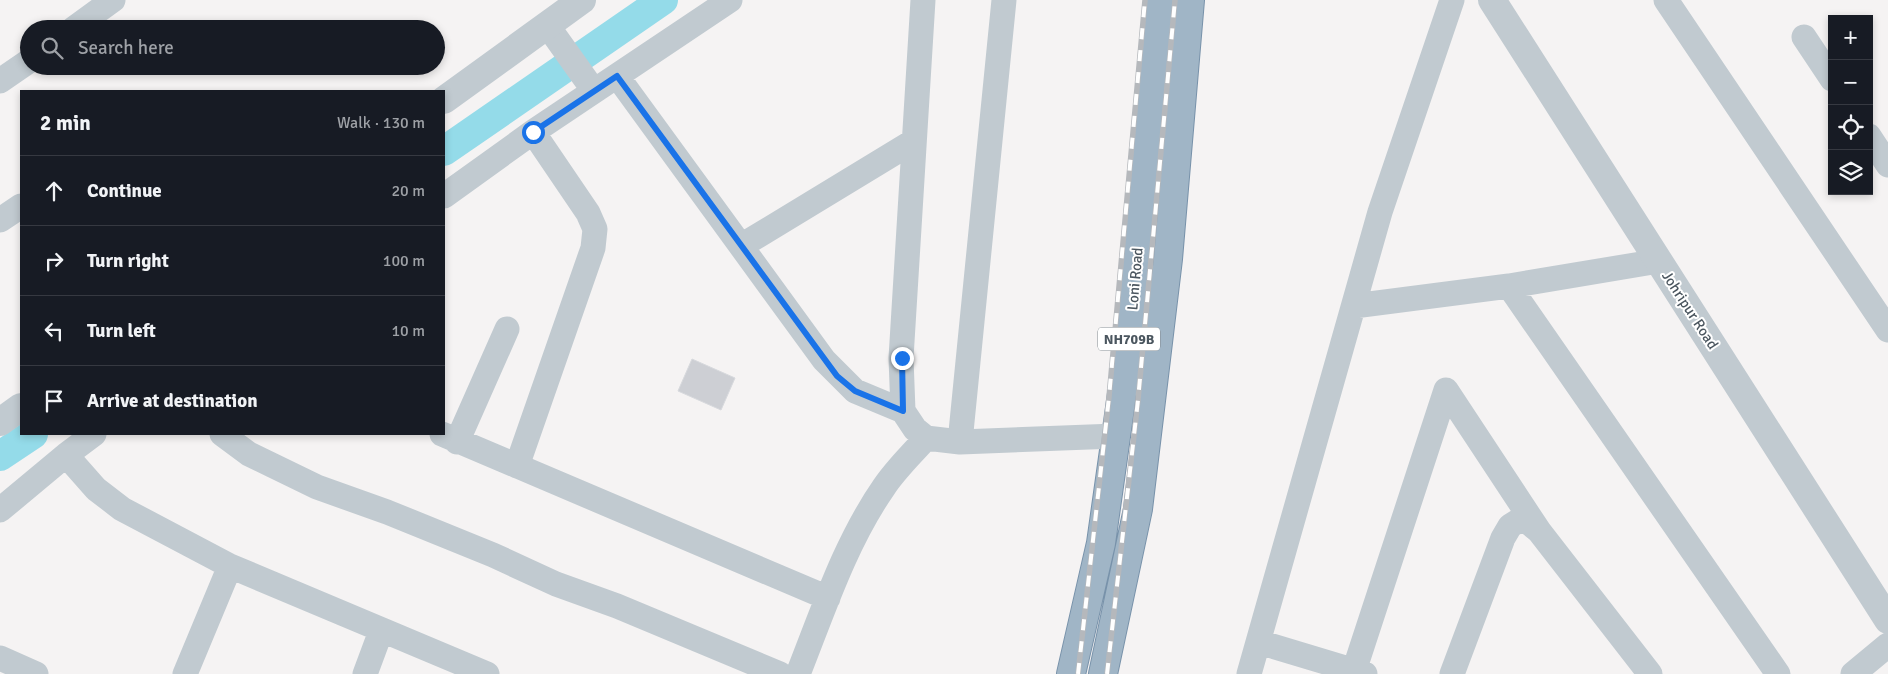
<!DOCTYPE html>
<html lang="en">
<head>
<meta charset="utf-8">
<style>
  body { margin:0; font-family:Signika,sans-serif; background:#242831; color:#f1f3f6 }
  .controls { position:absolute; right:15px; top:15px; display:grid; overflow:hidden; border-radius:0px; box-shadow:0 2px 8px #0003 }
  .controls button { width:45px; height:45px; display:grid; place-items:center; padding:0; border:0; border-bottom:1px solid #363941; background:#171b24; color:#f1f3f6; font:25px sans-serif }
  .stop { position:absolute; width:15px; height:15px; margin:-11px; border:4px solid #1a73e8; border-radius:50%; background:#fff }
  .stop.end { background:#1a73e8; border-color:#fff; box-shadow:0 1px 5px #0008 }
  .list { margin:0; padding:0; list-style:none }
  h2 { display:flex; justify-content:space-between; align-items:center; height:65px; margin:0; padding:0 20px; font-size:21px }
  h2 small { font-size:16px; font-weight:400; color:#9ea1a6 }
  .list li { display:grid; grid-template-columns:32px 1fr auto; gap:15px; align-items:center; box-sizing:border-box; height:70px; padding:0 20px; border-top:1px solid #363941 }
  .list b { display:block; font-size:19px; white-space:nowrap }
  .list em { font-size:16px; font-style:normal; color:#9ea1a6 }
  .icon { flex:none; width:28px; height:28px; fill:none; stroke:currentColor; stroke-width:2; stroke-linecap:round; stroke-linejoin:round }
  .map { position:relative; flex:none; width:1888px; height:674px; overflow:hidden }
  .search { position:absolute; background:#171b24; box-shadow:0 2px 8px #0003; left:20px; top:20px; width:425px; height:55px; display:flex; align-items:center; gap:12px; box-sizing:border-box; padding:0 18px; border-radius:28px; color:#9ea1a6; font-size:19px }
  .panel { position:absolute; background:#171b24; box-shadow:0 2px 8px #0003; left:20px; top:90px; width:425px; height:345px; border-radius:0px }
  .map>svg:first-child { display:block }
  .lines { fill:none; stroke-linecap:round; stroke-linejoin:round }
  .canal { stroke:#94dbe9; stroke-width:30 }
  .building { fill:#cdcfd4; stroke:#d7d9dd }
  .trunk-casing { stroke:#7892aa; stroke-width:30 }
  .minor { stroke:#c1cad0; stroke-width:25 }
  .tertiary { stroke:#c1cad0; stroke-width:28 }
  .trunk { stroke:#a0b5c6; stroke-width:28 }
  .rail-casing { stroke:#b5b8bc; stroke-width:5.5 }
  .rail { stroke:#fff; stroke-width:4; stroke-dasharray:11; stroke-linecap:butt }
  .route { stroke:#1a73e8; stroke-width:6 }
  .labels { text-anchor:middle; stroke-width:4; stroke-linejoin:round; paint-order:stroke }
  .shield { fill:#fff; stroke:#81898f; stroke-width:1 }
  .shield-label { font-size:14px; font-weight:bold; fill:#4b565f }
  .street-label { font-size:15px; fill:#4b565f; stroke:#fff }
</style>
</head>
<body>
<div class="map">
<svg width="1888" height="674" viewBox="0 0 1888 674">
  <rect width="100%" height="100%" fill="#f5f3f3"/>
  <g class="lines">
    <path class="canal" d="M444,151L663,0
      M0,456L33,434"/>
  </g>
  <path class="building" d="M692,359L735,378L721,410L678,391Z"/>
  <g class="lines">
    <g class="trunk-casing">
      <path id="trunk" d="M1071,674L1101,543L1128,351L1159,0
        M1103,674L1138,509L1168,259L1190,0"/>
    </g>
    <path class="minor" d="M923,0L901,358L903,411L915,429L926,438L960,442L1116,436
      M1666,0L1888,330
      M547,25L594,91
      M73,29L113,0
      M1804,37L1832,79
      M617,76L824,360L855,391L903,411
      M0,81L29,61
      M1869,136L1888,165
      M444,196L533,132L730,0
      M0,220L21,206
      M741,246L914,141
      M1509,286L1778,674
      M1354,306L1509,286L1659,261
      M222,434L249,454L317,487L387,512L493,555L556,584L617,606L780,674
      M442,434L828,598
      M457,442L507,329
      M960,442L1004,0
      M66,455L96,489L122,509L230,566L487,674
      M517,466L593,248L595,229L588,213L533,132
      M0,510L66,455L94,434
      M1259,642L1365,674
      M0,658L36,674
      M1354,671L1446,390L1539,531
      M185,674L230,566
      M365,674L381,631
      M798,674C823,611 845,543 884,487C896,469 912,454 926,438
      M1249,674L1380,212L1452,0
      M1452,674L1503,538L1510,526L1518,521L1528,522L1539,531L1650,674
      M1853,674L1888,645"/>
    <path class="tertiary" d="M1492,0L1888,620
      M444,100L582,0
      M0,422L21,407"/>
    <use href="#trunk" class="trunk"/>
    <g class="rail-casing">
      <path id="rail" d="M1078,674L1109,397L1145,0
        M1107,674L1138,400L1175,0"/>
    </g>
    <use href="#rail" class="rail"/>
  </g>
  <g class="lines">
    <path class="route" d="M533,132L617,76L837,376L855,391L903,411L902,358"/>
  </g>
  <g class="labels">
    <rect class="shield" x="1098" y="327.5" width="62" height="23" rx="4"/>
    <g class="shield-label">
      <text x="1129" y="344">NH709B</text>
    </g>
    <g class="street-label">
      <text transform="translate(1135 279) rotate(-85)" y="5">Loni Road</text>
      <text transform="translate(1690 310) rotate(57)" y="5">Johripur Road</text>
    </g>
  </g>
</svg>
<div class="controls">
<button>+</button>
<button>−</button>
<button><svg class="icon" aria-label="locate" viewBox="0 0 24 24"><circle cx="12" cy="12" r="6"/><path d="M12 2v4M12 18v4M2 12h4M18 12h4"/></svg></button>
<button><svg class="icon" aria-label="layers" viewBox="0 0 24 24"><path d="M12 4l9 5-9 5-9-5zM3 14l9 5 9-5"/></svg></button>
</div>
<div class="stop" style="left:533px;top:132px"></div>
<div class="stop end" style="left:902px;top:358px"></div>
<div class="search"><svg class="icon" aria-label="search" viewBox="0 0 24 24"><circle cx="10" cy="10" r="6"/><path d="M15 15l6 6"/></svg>Search here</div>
<section class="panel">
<h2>2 min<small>Walk · 130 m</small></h2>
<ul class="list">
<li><svg class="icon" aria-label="ahead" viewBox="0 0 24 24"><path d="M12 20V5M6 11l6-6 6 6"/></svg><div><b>Continue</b></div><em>20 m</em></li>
<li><svg class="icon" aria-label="right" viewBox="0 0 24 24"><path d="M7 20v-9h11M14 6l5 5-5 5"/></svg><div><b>Turn right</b></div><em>100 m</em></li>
<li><svg class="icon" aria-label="left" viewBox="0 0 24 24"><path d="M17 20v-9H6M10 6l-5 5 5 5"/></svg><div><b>Turn left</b></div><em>10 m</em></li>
<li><svg class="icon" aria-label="arrive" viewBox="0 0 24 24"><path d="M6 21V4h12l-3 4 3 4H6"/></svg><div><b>Arrive at destination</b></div></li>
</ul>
</section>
</div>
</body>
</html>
